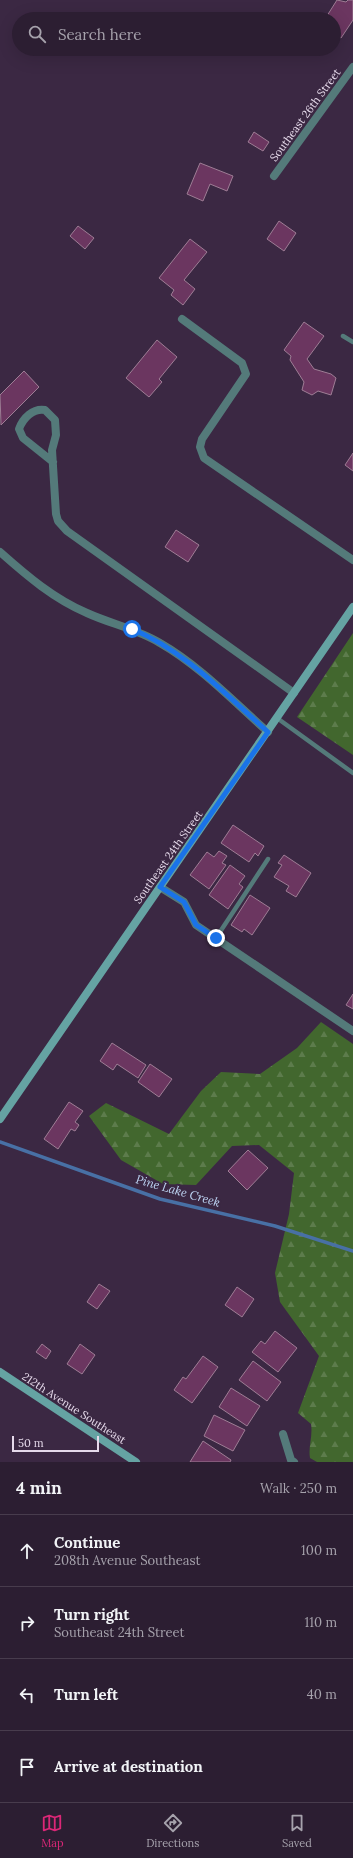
<!DOCTYPE html>
<html lang="en">
<head>
<meta charset="utf-8">
<style>
  body { margin:0; font-family:Lora,serif; background:#34273a; color:#f1f3f6 }
  .scale { position:absolute; left:12px; bottom:10px; width:87px; box-sizing:border-box; padding-left:4px; border:2px solid #e6daeb; border-top:0; font-size:11px; line-height:14px; white-space:nowrap; color:#e6daeb; -webkit-text-stroke:3px #3b2843; paint-order:stroke }
  .stop { position:absolute; width:12px; height:12px; margin:-9px; border:3px solid #1a73e8; border-radius:50%; background:#fff }
  .stop.end { background:#1a73e8; border-color:#fff; box-shadow:0 1px 4px #0008 }
  .list { margin:0; padding:0; list-style:none }
  h2 { display:flex; justify-content:space-between; align-items:center; height:52px; margin:0; padding:0 16px; font-size:17px }
  h2 small { font-size:13px; font-weight:400; color:#a6a2ac }
  .list li { display:grid; grid-template-columns:26px 1fr auto; gap:12px; align-items:center; box-sizing:border-box; height:72px; padding:0 16px; border-top:1px solid #483c4d }
  .list b { display:block; font-size:15px; white-space:nowrap }
  .list p { margin:0; font-size:13px; white-space:nowrap; color:#a6a2ac }
  .list em { font-size:13px; font-style:normal; color:#a6a2ac }
  .icon { flex:none; width:22px; height:22px; fill:none; stroke:currentColor; stroke-width:2; stroke-linecap:round; stroke-linejoin:round }
  .map { position:relative; flex:none; width:353px; height:1462px; overflow:hidden }
  .search { position:absolute; background:#2c1e32; box-shadow:0 4px 16px #0002; left:12px; right:12px; top:12px; height:44px; display:flex; align-items:center; gap:10px; box-sizing:border-box; padding:0 14px; border-radius:22px; color:#a6a2ac; font-size:15px }
  .sheet { height:340px; background:#2c1e32 }
  nav { display:flex; justify-content:space-around; align-items:center; box-sizing:border-box; height:56px; border-top:1px solid #483c4d; background:#2c1e32; font-size:11px; color:#a6a2ac }
  nav a { display:grid; justify-items:center; gap:2px }
  nav .on { color:#db2777 }
  .map>svg:first-child { display:block }
  .forest { fill:url(#forest-firs) }
  .lines { fill:none; stroke-linecap:round; stroke-linejoin:round }
  .stream { stroke:#4870a5; stroke-width:3.5 }
  .building { fill:#6b3660; stroke:#9e7d95 }
  .lane { stroke:#547a7a; stroke-width:4.5 }
  .street { stroke:#547a7a; stroke-width:8 }
  .secondary { stroke:#65a3a3; stroke-width:8 }
  .route { stroke:#1a73e8; stroke-width:5 }
  .labels { text-anchor:middle; stroke-width:4; stroke-linejoin:round; paint-order:stroke }
  .street-label { font-size:11px; fill:#e6daeb; stroke:#3b2843 }
  .water-label { font-size:12px; font-style:italic; fill:#bed5f4; stroke:#3b2843 }
</style>
</head>
<body>
<div class="map">
<svg width="353" height="1462" viewBox="0 0 353 1462">
  <defs>
    <pattern id="forest-firs" width="22" height="20" patternUnits="userSpaceOnUse"><rect width="22" height="20" fill="#42672e"/><path d="M5 1l3.5 6h-7zM16 11l3.5 6h-7z" fill="#5d7c4c"/></pattern>
  </defs>
  <rect width="100%" height="100%" fill="#3b2843"/>
  <path class="forest" d="M353,633V755L297,717Z
    M321,1022L353,1044V1462H317L310,1458C308,1447 313,1436 311,1424L298,1413L319,1356L280,1302L275,1273L289,1214L294,1173L259,1145L232,1146L196,1185L163,1184L121,1160L89,1116L106,1103L169,1134L201,1091L221,1072L260,1074L297,1048Z"/>
  <g class="lines">
    <path class="stream" d="M0,1142L160,1199L275,1226L353,1251"/>
  </g>
  <path class="building" d="M337,0L346,2L348,0H353V20L341,38L334,34V19H325Z
    M254,132L269,142L263,151L248,142Z
    M200,163L233,176L227,191L210,184L203,201L187,194Z
    M279,221L296,233L284,251L267,239Z
    M78,226L94,238L85,249L70,236Z
    M190,239L207,252L184,280L195,289L183,305L171,295L174,290L159,278Z
    M304,322L324,336L307,359L314,369L331,374L336,378L331,395L318,391L312,395L302,390L304,382L290,360L291,356L284,350Z
    M157,340L177,357L159,379L162,382L149,397L126,378Z
    M24,371L39,387L1,425L0,395Z
    M353,453V471L345,465Z
    M176,530L199,545L188,562L165,547Z
    M233,825L264,846L258,856L255,853L249,862L221,843Z
    M219,851L227,856L222,863L226,865L209,889L190,875L207,852L214,857Z
    M284,855L311,873L296,897L286,891L289,886L274,877L282,865L278,863Z
    M230,865L245,876L239,884L243,887L228,909L209,895Z
    M250,895L270,908L252,935L244,929L242,932L231,925Z
    M353,994V1009L346,1005Z
    M112,1043L146,1065L138,1078L117,1064L113,1070L100,1061Z
    M150,1064L172,1079L159,1097L138,1082Z
    M69,1102L83,1111L75,1122L79,1125L75,1131L71,1129L58,1149L44,1139Z
    M248,1150L268,1168L247,1190L228,1171Z
    M99,1284L110,1291L97,1309L87,1302Z
    M237,1287L254,1299L242,1317L225,1305Z
    M275,1331L297,1348L278,1372L252,1352L261,1341L265,1344Z
    M42,1344L51,1351L46,1359L36,1352Z
    M80,1344L95,1355L82,1374L67,1364Z
    M203,1356L218,1367L192,1403L174,1390L183,1377L186,1379Z
    M253,1361L281,1382L267,1401L239,1380Z
    M231,1388L260,1406L247,1426L219,1407Z
    M214,1415L245,1430L233,1451L204,1436Z
    M203,1441L231,1460L230,1462H190Z"/>
  <g class="lines">
    <path class="lane" d="M343,336L353,342
      M277,718L353,773
      M216,938L268,859"/>
    <path class="street" d="M274,176L353,67
      M182,319L242,363L246,374L202,439L200,447L204,458L353,560
      M53,462L23,438L19,429C23,418 33,408 45,410L55,420L56,435L52,450L56,514L58,521L67,531L294,693
      M0,552C27,576 54,599 87,613C111,624 137,629 160,643C200,666 233,701 268,732
      M160,887L184,902L196,925L353,1031
      M283,1434L291,1460L294,1462"/>
    <path class="secondary" d="M0,1119L353,607
      M0,1372L136,1462"/>
  </g>
  <g class="lines">
    <path class="route" d="M132,629C185,651 225,694 268,732L160,887L184,902L196,925L216,938"/>
  </g>
  <g class="labels">
    <g class="street-label">
      <text transform="translate(305 115) rotate(-54)" y="4">Southeast 26th Street</text>
      <text transform="translate(168 857) rotate(-55)" y="4">Southeast 24th Street</text>
      <text transform="translate(74 1408) rotate(33)" y="4">212th Avenue Southeast</text>
    </g>
    <g class="water-label">
      <text transform="translate(178 1191) rotate(16)" y="4">Pine Lake Creek</text>
    </g>
  </g>
</svg>
<div class="scale">50 m</div>
<div class="stop" style="left:132px;top:629px"></div>
<div class="stop end" style="left:216px;top:938px"></div>
<div class="search"><svg class="icon" aria-label="search" viewBox="0 0 24 24"><circle cx="10" cy="10" r="6"/><path d="M15 15l6 6"/></svg>Search here</div>
</div>
<section class="sheet">
<h2>4 min<small>Walk · 250 m</small></h2>
<ul class="list">
<li><svg class="icon" aria-label="ahead" viewBox="0 0 24 24"><path d="M12 20V5M6 11l6-6 6 6"/></svg><div><b>Continue</b><p>208th Avenue Southeast</p></div><em>100 m</em></li>
<li><svg class="icon" aria-label="right" viewBox="0 0 24 24"><path d="M7 20v-9h11M14 6l5 5-5 5"/></svg><div><b>Turn right</b><p>Southeast 24th Street</p></div><em>110 m</em></li>
<li><svg class="icon" aria-label="left" viewBox="0 0 24 24"><path d="M17 20v-9H6M10 6l-5 5 5 5"/></svg><div><b>Turn left</b></div><em>40 m</em></li>
<li><svg class="icon" aria-label="arrive" viewBox="0 0 24 24"><path d="M6 21V4h12l-3 4 3 4H6"/></svg><div><b>Arrive at destination</b></div></li>
</ul>
</section>
<nav>
<a class="on"><svg class="icon" aria-label="map" viewBox="0 0 24 24"><path d="M3 6l6-2 6 2 6-2v14l-6 2-6-2-6 2zM9 4v14M15 6v14"/></svg>Map</a>
<a><svg class="icon" aria-label="directions" viewBox="0 0 24 24"><path d="M12 3l9 9-9 9-9-9zM9 14v-3h6M13 9l2 2-2 2"/></svg>Directions</a>
<a><svg class="icon" aria-label="saved" viewBox="0 0 24 24"><path d="M7 4h10v16l-5-4-5 4z"/></svg>Saved</a>
</nav>
</body>
</html>
